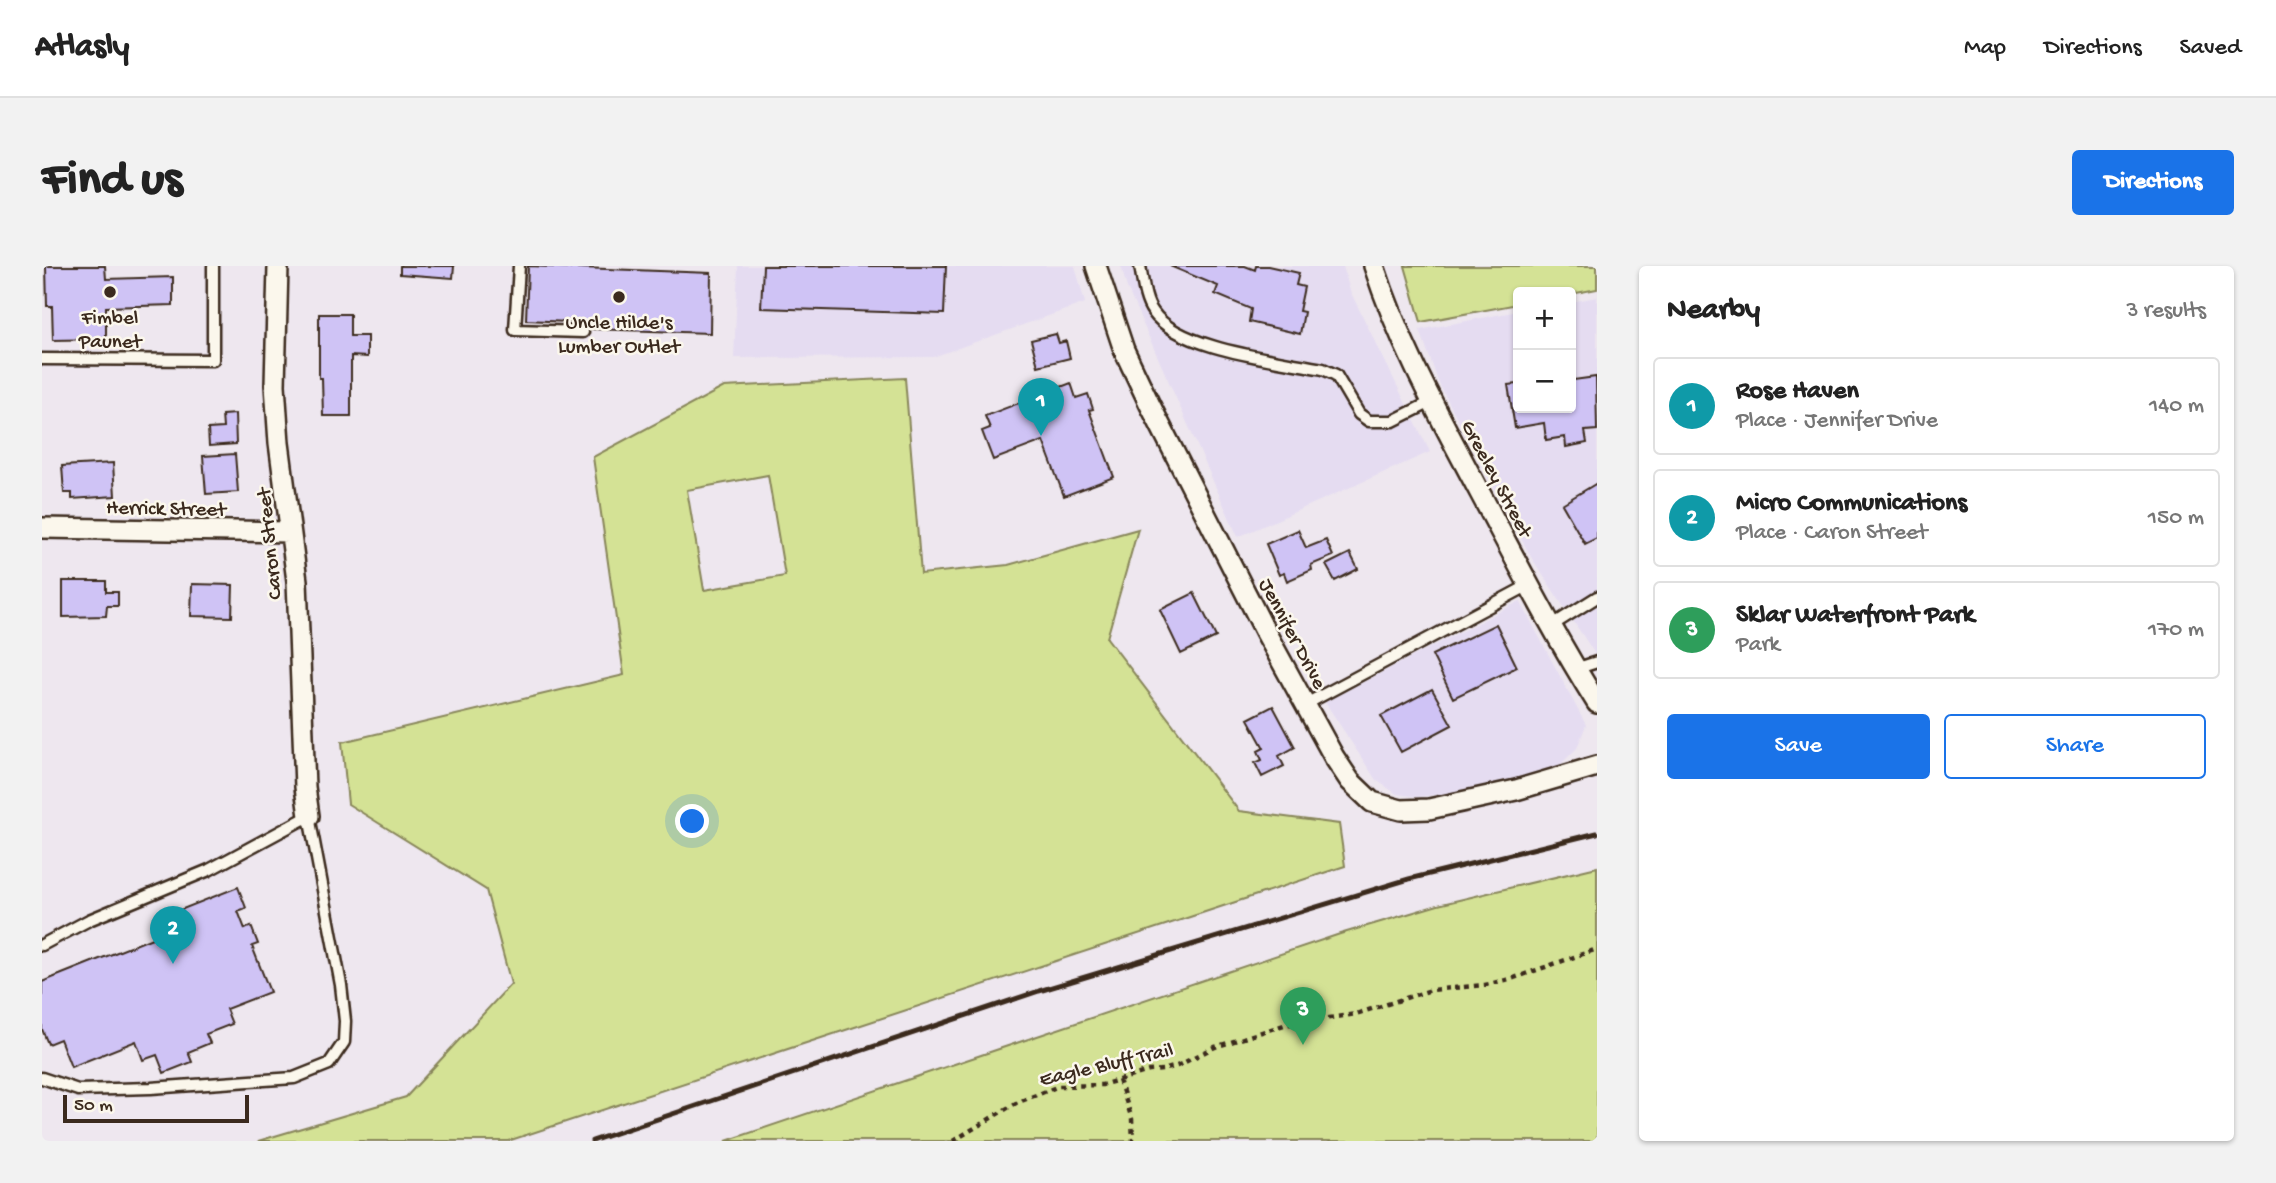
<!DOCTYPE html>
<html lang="en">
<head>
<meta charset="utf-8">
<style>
  body { margin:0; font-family:"Gochi Hand",sans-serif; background:#f2f2f2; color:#222 }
  .controls { position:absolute; right:21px; top:21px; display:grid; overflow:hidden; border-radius:7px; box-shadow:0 2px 5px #0004 }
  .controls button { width:63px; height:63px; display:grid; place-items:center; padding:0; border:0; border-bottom:2px solid #e0e0e0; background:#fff; color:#222; font:35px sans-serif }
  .scale { position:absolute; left:21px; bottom:18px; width:186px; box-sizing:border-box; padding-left:7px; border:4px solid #3b2a1e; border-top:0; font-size:19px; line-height:24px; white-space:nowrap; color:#3b2a1e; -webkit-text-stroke:5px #fbf7ec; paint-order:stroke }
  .you { position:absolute; left:651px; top:556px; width:24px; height:24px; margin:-18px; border:5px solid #fff; border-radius:50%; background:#1a73e8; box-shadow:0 0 0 10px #1a73e833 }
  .badge { display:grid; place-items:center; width:46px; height:46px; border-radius:50%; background:#1a73e8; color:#fff; font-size:23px; font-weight:700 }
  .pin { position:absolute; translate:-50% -58px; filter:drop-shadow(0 2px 4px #0008) }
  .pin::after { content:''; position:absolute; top:37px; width:24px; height:21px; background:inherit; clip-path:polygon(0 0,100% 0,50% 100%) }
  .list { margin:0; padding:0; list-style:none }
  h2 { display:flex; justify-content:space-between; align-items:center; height:91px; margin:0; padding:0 28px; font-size:30px }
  h2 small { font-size:23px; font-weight:400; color:#767676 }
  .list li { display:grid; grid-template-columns:46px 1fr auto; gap:21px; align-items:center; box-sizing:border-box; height:98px; margin:0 14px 14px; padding:0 14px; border:2px solid #e0e0e0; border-radius:7px }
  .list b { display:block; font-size:26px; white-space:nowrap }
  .list p { margin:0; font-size:23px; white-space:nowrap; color:#767676 }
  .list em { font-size:23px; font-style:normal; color:#767676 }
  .actions { display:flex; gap:14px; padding:21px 28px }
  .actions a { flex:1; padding:16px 0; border:2px solid #1a73e8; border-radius:7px; text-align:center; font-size:24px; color:#1a73e8 }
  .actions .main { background:#1a73e8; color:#fff }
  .map { position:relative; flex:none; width:1555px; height:875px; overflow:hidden; border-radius:7px }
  header { display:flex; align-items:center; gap:42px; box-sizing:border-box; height:98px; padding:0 35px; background:#fff; border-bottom:2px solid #e0e0e0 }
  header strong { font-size:33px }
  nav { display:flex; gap:38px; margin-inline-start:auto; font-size:24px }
  .intro { display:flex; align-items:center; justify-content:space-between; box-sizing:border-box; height:168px; padding:0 42px }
  h1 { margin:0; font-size:49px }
  .button { padding:18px 32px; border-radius:7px; background:#1a73e8; color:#fff; font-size:24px; font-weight:700 }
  main { display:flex; gap:42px; padding:0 42px }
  aside { flex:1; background:#fff; border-radius:7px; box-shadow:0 2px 5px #0004 }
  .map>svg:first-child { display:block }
  .built { fill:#e5dcf1 }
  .green { fill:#d4e295; stroke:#88865a; stroke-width:2; fill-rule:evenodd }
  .building { fill:#cfc3f5; stroke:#3b2a1e; stroke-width:2 }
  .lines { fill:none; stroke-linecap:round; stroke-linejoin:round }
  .lane-casing { stroke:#3b2a1e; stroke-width:15 }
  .street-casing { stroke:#3b2a1e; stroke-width:24 }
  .path { stroke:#3b2a1e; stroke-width:4.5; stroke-dasharray:5 5; stroke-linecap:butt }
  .lane { stroke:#fbf7ec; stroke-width:10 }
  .street { stroke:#fbf7ec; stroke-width:19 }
  .rail { stroke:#3b2a1e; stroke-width:5 }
  .poi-dot { fill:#3b2a1e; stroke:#fbf7ec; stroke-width:2.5 }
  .labels { text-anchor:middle; stroke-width:5; stroke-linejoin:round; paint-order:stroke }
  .poi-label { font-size:21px; fill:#3b2a1e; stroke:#fbf7ec }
  .street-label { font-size:21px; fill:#3b2a1e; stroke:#fbf7ec }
</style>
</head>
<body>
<header>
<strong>Atlasly</strong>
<nav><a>Map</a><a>Directions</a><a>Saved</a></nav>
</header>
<div class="intro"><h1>Find us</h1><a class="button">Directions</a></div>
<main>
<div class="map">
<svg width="1555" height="875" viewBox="0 0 1555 875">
  <rect width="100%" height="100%" fill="#eee7ef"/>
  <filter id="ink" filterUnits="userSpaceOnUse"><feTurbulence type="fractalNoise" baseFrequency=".0143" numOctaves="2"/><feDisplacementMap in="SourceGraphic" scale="14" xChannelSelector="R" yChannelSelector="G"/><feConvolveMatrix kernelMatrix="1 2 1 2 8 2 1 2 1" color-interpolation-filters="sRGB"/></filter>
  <g filter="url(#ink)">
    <path class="built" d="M696,0H1033L1043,37L891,91L692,92Z
      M1079,0H1301L1308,25L1388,186L1196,271L1085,22Z
      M1555,31V391L1489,291L1397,118L1378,64L1476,45V142H1529V36Z
      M1478,335L1544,459L1535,482L1517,500L1443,522L1377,531L1355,528L1334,514L1283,436Z"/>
    <path class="green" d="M1363,0H1555V23L1529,28V26H1476V38L1379,56Z
      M863,112L879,308L966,299L1096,263L1065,372L1197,545L1297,558L1303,600L466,875H216L364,831L469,718L444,624L306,538L300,476L582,409L551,191L682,121ZM726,209L743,310L662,324L645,224Z
      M1555,601V875H684L1298,668L1396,639Z"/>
    <path class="building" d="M4,0H63L64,13L131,11V39L64,41V73L11,74L10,40H5Z
      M358,0H412L411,12L358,8Z
      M486,0L669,7L668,67L549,63V57L484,54Z
      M721,0H904L902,48L719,42Z
      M1128,0H1203L1213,4L1214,0H1226L1257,7L1254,19L1262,21L1257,45L1262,46L1258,68L1207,56L1209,43L1173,28L1176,20Z
      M277,48H308V70H325V91L309,90V150H281L280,112H277Z
      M1014,68L1017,77L1024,75L1028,92L996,100L989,74Z
      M1529,108L1532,114L1554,111L1555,164L1543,165L1545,177L1524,181L1523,171L1504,174L1502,157L1473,162L1466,119L1476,118V142H1529Z
      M1029,117L1034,132L1046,128L1051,143L1047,144L1072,211L1022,230L1001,175L951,194L940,165L948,162L943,150Z
      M193,148L194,178L167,180L166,163L181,162L180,149Z
      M193,188L196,226L164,228L161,190Z
      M71,197L73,230L30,233V227H22L20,200Z
      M1555,217V272L1543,278L1520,238Z
      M1256,264L1264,282L1284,274L1291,290L1269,299L1270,304L1245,315L1242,307L1237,309L1224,278Z
      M1308,287L1316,303L1293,315L1284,299Z
      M21,315H64V326H76V340H65L64,350L21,351Z
      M150,318L191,319L190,351L149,350Z
      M1152,327L1174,371L1139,388L1118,344Z
      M1454,358L1475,401L1411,432L1390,389Z
      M1390,423L1410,459L1359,486L1339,450Z
      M1231,440L1253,481L1237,490L1242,500L1220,511L1213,497L1220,494L1216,485L1222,482L1206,453Z
      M196,621L204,642L196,645L203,663L209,660L216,678L210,680L228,726L184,743L190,758L164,768L168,777L146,786L150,796L122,807L115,789L101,794L94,775L29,801L18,773L6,778L0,763V716L143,659L138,644Z"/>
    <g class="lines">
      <g class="lane-casing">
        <path id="lane" d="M477,0L473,64L541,66
          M1098,0C1101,15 1102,34 1111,46C1137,84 1237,94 1281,103L1294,109L1317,148L1327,155H1351L1389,136
          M0,93L171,94V0
          M1509,360L1555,331
          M1533,403L1555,396
          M1264,438L1487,319
          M0,679L47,654L167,604L267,550L299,719L303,755L302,776L287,798L252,812L109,822L36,824L0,812"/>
      </g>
      <g class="street-casing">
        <path id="street" d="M236,0L233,119L237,177L255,315L263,521L267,550
          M1054,0L1082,84L1108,139L1224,367L1292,491L1308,515L1330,536L1359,544L1387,543L1474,524L1555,500
          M1332,0C1358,80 1399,153 1438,227C1476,298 1512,369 1555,437
          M0,262L248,266"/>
      </g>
      <path class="path" d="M1077,814L1090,853L1091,875
        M911,875L974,837L1017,820L1060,819L1107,805L1121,804L1135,800L1173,781L1242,759L1314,748L1389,724L1443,719L1472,712L1555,683"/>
      <use href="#lane" class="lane"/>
      <use href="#street" class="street"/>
      <path class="rail" d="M550,875L997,725L1367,613L1555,567"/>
    </g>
  </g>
  <g class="poi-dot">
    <circle cx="68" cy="26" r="7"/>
    <circle cx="577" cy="31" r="7"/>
  </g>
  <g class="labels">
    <g class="poi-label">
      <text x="68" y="57">Fimbel<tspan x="68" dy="24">Paunet</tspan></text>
      <text x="577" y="62">Uncle Hilde's<tspan x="577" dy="24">Lumber Outlet</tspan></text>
    </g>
    <g class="street-label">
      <text transform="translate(1456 212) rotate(62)" y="7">Greeley Street</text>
      <text transform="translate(124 241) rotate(1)" y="7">Herrick Street</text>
      <text transform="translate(226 278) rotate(-96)" y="7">Caron Street</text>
      <text transform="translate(1252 367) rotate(62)" y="7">Jennifer Drive</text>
      <text transform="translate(1064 797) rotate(-13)" y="7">Eagle Bluff Trail</text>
    </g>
  </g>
</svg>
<div class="controls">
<button>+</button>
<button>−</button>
</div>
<div class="scale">50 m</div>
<div class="you"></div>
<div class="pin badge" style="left:999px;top:170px;background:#0f9aa8">1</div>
<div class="pin badge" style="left:131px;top:698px;background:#0f9aa8">2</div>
<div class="pin badge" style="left:1261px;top:779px;background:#2e9e5b">3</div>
</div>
<aside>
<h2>Nearby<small>3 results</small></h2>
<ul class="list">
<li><span class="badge" style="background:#0f9aa8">1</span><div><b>Rose Haven</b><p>Place · Jennifer Drive</p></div><em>140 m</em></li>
<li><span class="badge" style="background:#0f9aa8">2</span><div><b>Micro Communications</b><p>Place · Caron Street</p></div><em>150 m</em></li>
<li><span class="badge" style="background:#2e9e5b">3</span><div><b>Sklar Waterfront Park</b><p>Park</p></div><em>170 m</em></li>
</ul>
<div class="actions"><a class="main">Save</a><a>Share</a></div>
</aside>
</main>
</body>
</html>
